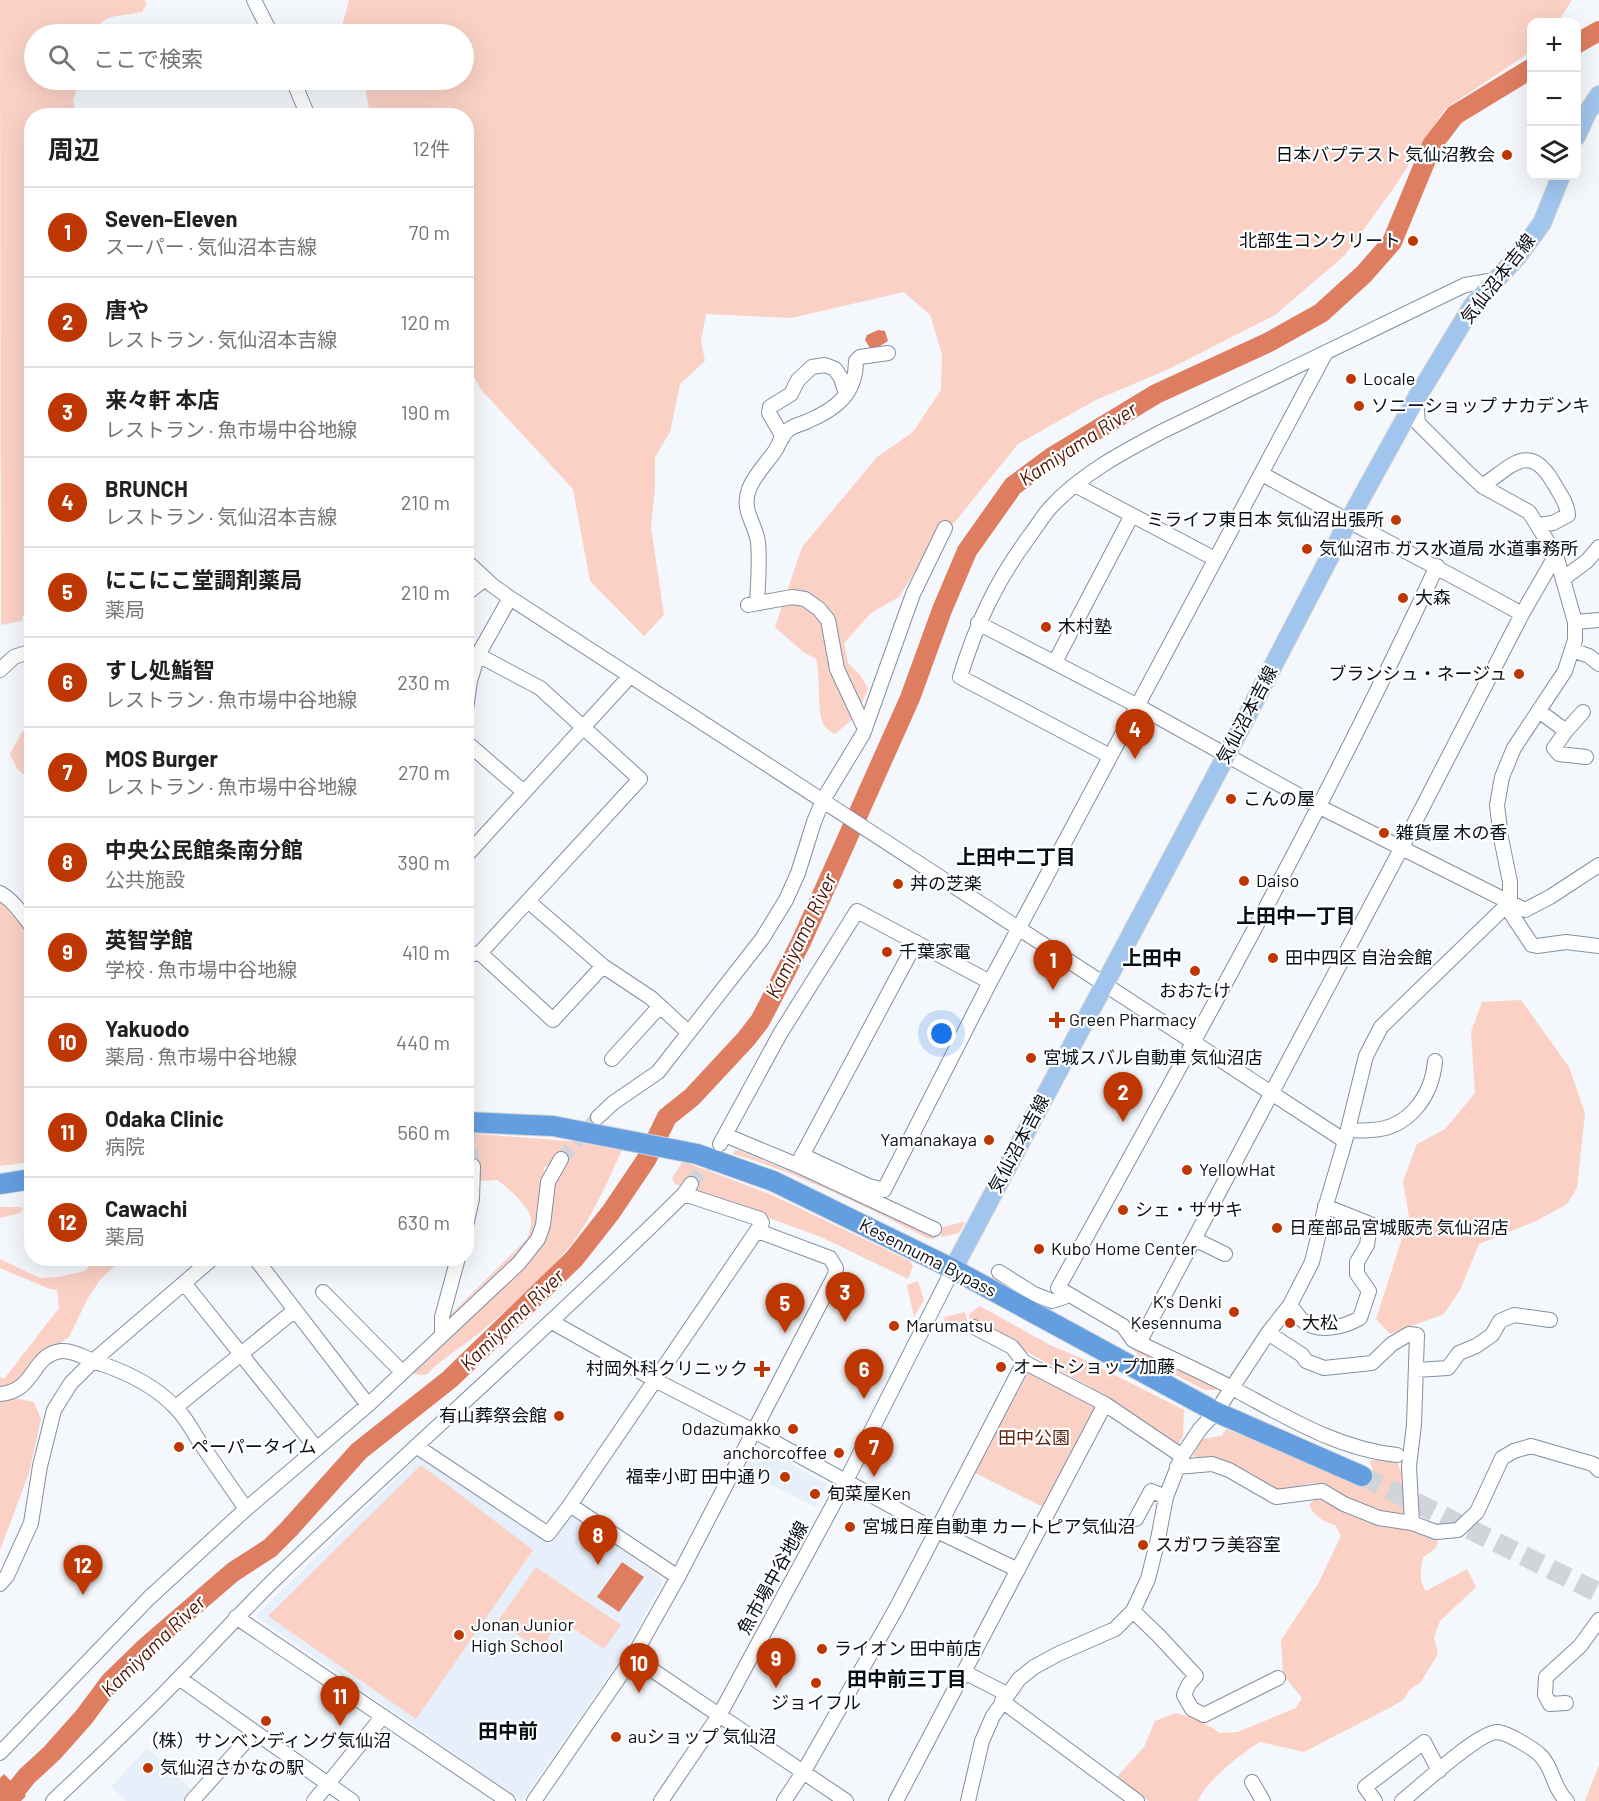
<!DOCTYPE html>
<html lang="ja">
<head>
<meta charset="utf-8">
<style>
  body { margin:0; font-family:Barlow,"Noto Sans JP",sans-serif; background:#f2f2f2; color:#202124 }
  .controls { position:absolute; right:18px; top:18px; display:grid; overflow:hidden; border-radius:12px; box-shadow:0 6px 24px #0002 }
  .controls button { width:54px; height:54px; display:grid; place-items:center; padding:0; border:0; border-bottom:2px solid #e0e0e0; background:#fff; color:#202124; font:30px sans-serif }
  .you { position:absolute; left:942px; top:1034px; width:21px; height:21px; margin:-15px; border:4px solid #fff; border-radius:50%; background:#1a73e8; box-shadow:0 0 0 9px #1a73e833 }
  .badge { display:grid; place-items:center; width:39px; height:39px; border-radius:50%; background:#be3601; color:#fff; font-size:20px; font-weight:700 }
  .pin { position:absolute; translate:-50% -50px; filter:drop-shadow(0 2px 3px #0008) }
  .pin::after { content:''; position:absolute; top:32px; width:21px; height:18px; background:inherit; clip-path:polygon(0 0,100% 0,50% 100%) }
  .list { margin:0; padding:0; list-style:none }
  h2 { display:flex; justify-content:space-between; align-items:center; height:78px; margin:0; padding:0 24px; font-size:26px }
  h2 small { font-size:20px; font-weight:400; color:#757577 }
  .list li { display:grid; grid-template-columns:39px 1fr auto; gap:18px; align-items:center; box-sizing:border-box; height:90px; padding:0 24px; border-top:2px solid #e0e0e0 }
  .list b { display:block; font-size:22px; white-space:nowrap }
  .list p { margin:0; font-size:20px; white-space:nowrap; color:#757577 }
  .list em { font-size:20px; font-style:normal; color:#757577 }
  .icon { flex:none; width:33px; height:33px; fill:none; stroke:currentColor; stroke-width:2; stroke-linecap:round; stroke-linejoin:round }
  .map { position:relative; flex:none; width:1599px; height:1801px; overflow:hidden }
  .search { position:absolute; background:#fff; box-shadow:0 6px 24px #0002; left:24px; top:24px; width:450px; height:66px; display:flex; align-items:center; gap:15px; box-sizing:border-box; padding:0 21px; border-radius:33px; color:#757577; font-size:22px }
  .panel { position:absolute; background:#fff; box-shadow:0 6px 24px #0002; left:24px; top:108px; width:450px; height:1158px; border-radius:24px }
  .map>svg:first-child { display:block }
  .built { fill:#e6effa }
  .green { fill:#fbd1c5 }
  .water { fill:#df7d61 }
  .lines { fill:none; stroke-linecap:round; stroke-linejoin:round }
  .river { stroke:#df7d61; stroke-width:20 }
  .minor-tunnel { stroke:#d1d4d9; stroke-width:14; stroke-dasharray:14 7; stroke-linecap:butt }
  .highway-tunnel { stroke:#d1d4d9; stroke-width:20; stroke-dasharray:20 10; stroke-linecap:butt }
  .minor-casing { stroke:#8090a4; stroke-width:16 }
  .major-casing { stroke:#d3d4d5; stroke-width:20 }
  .highway-casing { stroke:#d3d4d5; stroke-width:22 }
  .minor { stroke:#fff; stroke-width:14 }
  .major { stroke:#a1c5ed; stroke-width:18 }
  .highway { stroke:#639ee1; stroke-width:20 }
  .poi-dot { fill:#be3601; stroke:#fff; stroke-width:2 }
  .labels { text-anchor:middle; stroke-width:4.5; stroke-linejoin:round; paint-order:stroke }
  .poi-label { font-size:18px; fill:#090f16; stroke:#fff; text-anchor:start }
  .street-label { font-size:18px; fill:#090f16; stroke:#fff }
  .park-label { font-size:18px; fill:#642513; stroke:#fff }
  .water-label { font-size:20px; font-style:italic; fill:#521403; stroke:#fff }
  .neighbourhood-label { font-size:20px; font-weight:bold; fill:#090f16; stroke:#fff }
</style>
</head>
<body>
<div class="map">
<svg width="1599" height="1801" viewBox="0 0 1599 1801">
  <rect width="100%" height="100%" fill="#f4f7fb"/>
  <path class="built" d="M755,1446L827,1484L815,1507L743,1470Z
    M420,1455L543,1541L551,1544L570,1516H577L660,1577L662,1583L624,1653L522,1801L256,1616Z
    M147,1748L192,1790L182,1801H127L111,1787Z"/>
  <path class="green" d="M0,0H145L146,5L142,12L111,17L101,22L96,34H34V80H80L73,100L76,115L32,116L31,584L22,621L1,625Z
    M349,0H1572L1558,22H1532L1531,50L1527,54L1445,109L1393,189L1345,255L1275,315L1171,368L1096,400L1018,444L916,570L899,597L871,613L844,643L848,663L861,676L868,689L857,715L835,734C831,732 826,729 824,725C816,712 821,677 816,659L803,652L775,627L802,547L877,457L913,432L941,390L942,354L930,315L904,292L791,318L706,314L701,341L705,361L680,384L670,432L655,457V488L651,527L664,615L644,636L590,581L573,489L483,392L467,366L466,116L370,115L364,80H464V34H346L342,26Z
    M31,730H32L31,780L17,769L10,754L22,732Z
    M0,902L11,909L26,933L32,934L31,1162L0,1166Z
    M1521,1000L1569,1067L1585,1113L1577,1188L1567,1204L1536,1221L1479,1244L1460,1290L1444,1314L1390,1334L1376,1319L1409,1217L1403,1181L1417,1144L1445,1129L1475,1093L1471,1032L1482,1002Z
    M467,1133L592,1143L623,1148C608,1180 594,1214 573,1242C548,1274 515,1303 484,1329C465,1345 444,1357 426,1375L413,1374L408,1369L536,1248L554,1161L544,1168V1181L534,1239L450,1323L448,1317L527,1239C529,1233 532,1226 531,1220C530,1206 508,1188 497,1180L479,1181L467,1165Z
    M738,1150L847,1194L923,1232L935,1233L937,1236L934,1239L927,1238C864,1206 801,1174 733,1154L734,1151Z
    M683,1161L772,1195L910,1261L913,1266L908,1279L821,1237L675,1184L672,1178Z
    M0,1207H21L23,1209L20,1213L0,1218Z
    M963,1222L965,1223L959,1233L942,1237L939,1228Z
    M0,1259L40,1278L58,1277L85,1271L95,1259H122L100,1280L88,1298L69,1337L53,1348L24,1378L12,1386L0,1387V1377L4,1379L59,1308L57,1290L50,1289L0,1268Z
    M146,1259L195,1258V1259C178,1265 164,1264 146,1259Z
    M918,1281L924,1300L914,1317L907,1285Z
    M980,1306L1050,1345L1079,1357L1184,1410L1183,1436L1178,1445L1109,1402L1090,1387L979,1325L971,1323L969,1317L970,1313Z
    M965,1312L969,1326L940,1332L945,1317Z
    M1126,1342L1217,1387L1215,1390H1205L1140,1357Z
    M1024,1368L1098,1407L1043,1507L971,1471Z
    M0,1398H14L34,1402L41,1419L29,1473L0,1550Z
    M1226,1429L1334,1472L1353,1483L1368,1485L1376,1477L1369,1461L1395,1457L1405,1481L1404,1513L1390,1520L1312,1483L1281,1491C1264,1482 1248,1470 1230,1463C1218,1459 1205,1461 1193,1456L1202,1439L1222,1436Z
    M421,1465L533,1550L416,1719L268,1616Z
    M1324,1499L1347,1514L1381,1527H1408L1435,1536L1438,1543L1435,1549L1423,1557C1421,1569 1418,1581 1426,1591L1467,1569L1476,1587L1440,1621L1434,1637L1438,1654L1420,1683L1410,1689L1403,1700L1391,1707L1304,1752L1260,1742C1243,1752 1205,1782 1198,1801H1149L1114,1780L1144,1747L1155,1721L1176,1713L1198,1719L1220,1733L1238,1732L1296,1708L1302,1698L1283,1675L1281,1640L1318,1584L1341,1536L1335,1525C1322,1521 1315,1517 1309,1505L1314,1500Z
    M536,1567L621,1625L604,1649L561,1620L540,1650L498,1621Z
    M1599,1765V1801H1585Z"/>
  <path class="water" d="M878,330L885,331L888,341L875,349L870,348L865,340L867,335Z
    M622,1562L644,1577L619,1612L597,1597Z
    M4,1774L26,1796L21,1801H0V1778Z"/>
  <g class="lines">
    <path class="river" d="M1576,44L1599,31
      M7,1801L27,1776L52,1753L84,1717L110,1682L147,1646L233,1572L270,1548L289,1529L359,1451L450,1379L574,1259L611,1212L646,1160L667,1117L692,1097L746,1039L760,1021L801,942L910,698L942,610L967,551L1013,486L1052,457L1156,394L1269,342L1321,313L1364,274L1392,242L1432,145L1455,115L1532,68"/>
    <path class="minor-tunnel" d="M466,1108L473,1166
      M561,1159L598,1117
      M691,1184L714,1153"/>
    <path class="highway-tunnel" d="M1362,1476L1599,1593"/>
    <g class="minor-casing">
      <path id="minor" d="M254,0L271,34
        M293,80L308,116
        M783,437L769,413L770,407L791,394L798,380L812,367L825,365L835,369L841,378L846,394
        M1262,474C1348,522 1436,566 1522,614
        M1075,485L1215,559
        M1482,486C1511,467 1529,441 1553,482C1559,493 1567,502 1568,515L1553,523L1537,525
        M466,561L492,585L510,598C789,778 1067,960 1345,1141
        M1564,578L1587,561L1599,547
        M466,594L485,579
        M757,603C758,583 760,562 758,542C755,522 741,511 749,489C755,474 766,464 775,451C779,445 781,436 787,431C791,426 802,424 808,421C836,409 856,394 856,361L860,357L888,353
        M748,605L792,597L805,599L819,609L828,620L837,669L865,729
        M1575,622L1599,620
        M978,623L1138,706L1318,806L1525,910L1550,897L1599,865
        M1572,650L1589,656L1599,664
        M1055,662L1132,515
        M0,670L14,657L32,651
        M466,709L470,681L478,655L510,598
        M1539,711L1566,731
        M1583,712L1566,731L1554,748L1559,754L1586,757
        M466,742L524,792
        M1110,756L960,677C977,622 996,581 1031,534C1037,526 1043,516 1050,508C1081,474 1123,452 1163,431L1465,285L1495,280
        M466,856L630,676
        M0,893C14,901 22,914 32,927
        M528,901L603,966L651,998L688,1032
        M1506,906L1532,945L1537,946L1566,942L1599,946
        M480,953L553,1020L603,966
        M466,955L480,953L640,779L540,688L478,655
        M612,1059L660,1006
        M598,1117L613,1103L658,1072L762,939L786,900L798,873L814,822L823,800L863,734L913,594L945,528
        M1348,1130C1356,1130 1364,1131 1372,1130C1409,1128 1432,1096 1435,1061
        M725,1135L797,1165L916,942
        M720,1144L780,1034L857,911L990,982
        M802,1155L869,1186L884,1190L990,982L1325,354
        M797,1165L934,1229
        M466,1226L472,1199L473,1166
        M1194,1239L1225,1254
        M255,1258L368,1405
        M999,1272L1034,1294L1052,1301L1070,1295
        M184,1283L317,1449
        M323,1292L402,1372
        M1290,1305C1294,1310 1298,1316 1302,1320C1319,1334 1344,1327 1360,1318L1369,1291L1357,1274V1262L1367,1245L1370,1224L1325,1206
        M552,1322L655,1380L754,1431L935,1530L1018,1570
        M974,1327L1012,1347L1024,1362
        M442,1334V1317L458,1258
        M1139,1343L1402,847L1522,614L1556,555
        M1416,1370L1448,1368L1459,1353L1476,1346L1492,1335L1500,1321L1514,1315L1550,1320
        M0,1394C36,1391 31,1355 61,1351C73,1350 85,1358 96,1362C124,1371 154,1385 175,1407C185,1416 192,1430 199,1441C215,1464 230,1486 246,1509
        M176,1407L295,1310
        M416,1446L548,1534L570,1505L762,1223L760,1219L684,1194
        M1397,1455C1337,1449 1285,1416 1232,1388C1200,1371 1166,1356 1133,1340L1123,1326L1058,1288C1189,1051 1322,813 1437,566
        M1177,1467L1212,1464L1229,1470L1276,1497L1322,1491L1344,1504L1379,1518L1412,1523L1409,1466L1414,1425L1417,1335L1409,1334L1392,1344L1372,1363L1324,1368L1306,1361L1302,1355L1268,1333
        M570,1505L678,1577
        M1136,1519L1151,1491L1166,1497
        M1412,1523L1436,1532L1458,1530L1477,1512L1502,1458L1514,1451L1531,1446L1593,1464L1599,1470
        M0,1584L7,1576L31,1523L40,1466L54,1410L71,1383L93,1361L213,1258
        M1133,1611L1159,1636L1196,1676L1189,1684L1184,1695L1192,1709L1204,1715L1278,1678
        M236,1617L508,1801
        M633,1657L846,1801
        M964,1672L1007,1694
        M179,1678L352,1801
        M1002,1701L1137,1801
        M1566,1703L1550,1704L1545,1695L1546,1677L1580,1646L1599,1620
        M0,1753L149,1598L246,1509L368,1405L519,1263L538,1239L543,1225L548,1182L561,1159
        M1252,1782L1263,1801
        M53,1801C96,1760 139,1720 180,1677C213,1644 244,1609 278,1576C412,1447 552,1325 684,1194L691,1184
        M192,1801L254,1732
        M314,1801L383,1716
        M534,1801L633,1657L678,1577L835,1275L836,1268L830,1258L758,1231
        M661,1801L720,1714L846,1481L953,1269
        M784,1801L804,1771L897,1607L1024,1362L1105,1404
        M896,1801L1105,1404L1182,1456
        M968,1801L982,1741L993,1716L1019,1679L1034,1667L1058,1654L1115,1629L1133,1611L1148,1579L1158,1539L1166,1497L1182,1456L1200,1429L1216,1412L1268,1333L1290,1305L1312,1262L1324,1212L1345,1141L1366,1056L1381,1027L1510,902V882L1501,838L1497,805L1502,777L1514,748L1565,671L1575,640V622L1556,555L1529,512L1482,486L1463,468L1418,423L1416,399
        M1375,1801L1365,1787L1424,1742L1439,1771
        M1402,1801C1420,1787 1479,1731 1498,1732C1508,1733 1532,1748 1539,1754C1553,1766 1553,1789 1567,1801"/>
    </g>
    <g class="major-casing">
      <path id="major" d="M1576,137L1587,113L1599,95
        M953,1269L1226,756L1348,522L1416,399L1473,305L1517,257L1542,223L1561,176"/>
    </g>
    <g class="highway-casing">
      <path id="highway" d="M466,1122L553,1126L697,1154L773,1181L953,1269L1216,1412L1362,1476
        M0,1184L32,1179"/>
    </g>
    <use href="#minor" class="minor"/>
    <use href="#major" class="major"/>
    <use href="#highway" class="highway"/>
  </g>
  <g class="poi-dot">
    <circle cx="1507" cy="155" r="6"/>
    <circle cx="1413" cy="241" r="6"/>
    <circle cx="1351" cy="379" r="6"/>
    <circle cx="1359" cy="406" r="6"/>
    <circle cx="1396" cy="520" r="6"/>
    <circle cx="1307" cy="549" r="6"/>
    <circle cx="1403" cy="598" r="6"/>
    <circle cx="1046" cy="627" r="6"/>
    <circle cx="1519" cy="674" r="6"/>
    <circle cx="1231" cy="799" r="6"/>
    <circle cx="1384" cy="833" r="6"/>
    <circle cx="1244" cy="881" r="6"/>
    <circle cx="898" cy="884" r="6"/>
    <circle cx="887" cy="952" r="6"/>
    <circle cx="1273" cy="958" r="6"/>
    <circle cx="1195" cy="971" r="6"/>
    <path d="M1054 1011h6v6h6v6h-6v6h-6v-6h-6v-6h6z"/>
    <circle cx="1031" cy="1058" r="6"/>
    <circle cx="989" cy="1140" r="6"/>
    <circle cx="1187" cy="1170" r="6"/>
    <circle cx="1123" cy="1210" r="6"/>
    <circle cx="1277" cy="1228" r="6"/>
    <circle cx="1039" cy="1249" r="6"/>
    <circle cx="1234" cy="1312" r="6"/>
    <circle cx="1290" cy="1323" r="6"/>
    <circle cx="894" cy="1326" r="6"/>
    <circle cx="1001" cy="1367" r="6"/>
    <path d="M759 1360h6v6h6v6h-6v6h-6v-6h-6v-6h6z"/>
    <circle cx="559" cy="1416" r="6"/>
    <circle cx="793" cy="1429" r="6"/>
    <circle cx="179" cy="1447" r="6"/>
    <circle cx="839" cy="1453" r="6"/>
    <circle cx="785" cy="1477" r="6"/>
    <circle cx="815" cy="1494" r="6"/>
    <circle cx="850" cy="1527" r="6"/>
    <circle cx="1143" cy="1545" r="6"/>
    <circle cx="459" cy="1635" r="6"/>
    <circle cx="822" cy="1649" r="6"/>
    <circle cx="816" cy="1683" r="6"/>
    <circle cx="266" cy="1721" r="6"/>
    <circle cx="616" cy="1737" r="6"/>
    <circle cx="148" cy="1768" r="6"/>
  </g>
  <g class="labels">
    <g class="poi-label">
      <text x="1495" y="161" text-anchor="end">日本バプテスト 気仙沼教会</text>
      <text x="1401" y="247" text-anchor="end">北部生コンクリート</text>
      <text x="1363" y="385">Locale</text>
      <text x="1371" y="412">ソニーショップ ナカデンキ</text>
      <text x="1384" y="526" text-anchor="end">ミライフ東日本 気仙沼出張所</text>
      <text x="1319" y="555">気仙沼市 ガス水道局 水道事務所</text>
      <text x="1415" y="604">大森</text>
      <text x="1058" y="633">木村塾</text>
      <text x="1507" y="680" text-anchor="end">ブランシュ・ネージュ</text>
      <text x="1243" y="805">こんの屋</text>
      <text x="1396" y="839">雑貨屋 木の香</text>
      <text x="1256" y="887">Daiso</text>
      <text x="910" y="890">丼の芝楽</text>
      <text x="899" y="958">千葉家電</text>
      <text x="1285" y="964">田中四区 自治会館</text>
      <text x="1195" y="997" text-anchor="middle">おおたけ</text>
      <text x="1069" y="1026">Green Pharmacy</text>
      <text x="1043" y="1064">宮城スバル自動車 気仙沼店</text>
      <text x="977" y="1146" text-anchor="end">Yamanakaya</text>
      <text x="1199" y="1176">YellowHat</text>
      <text x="1135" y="1216">シェ・ササキ</text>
      <text x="1289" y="1234">日産部品宮城販売 気仙沼店</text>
      <text x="1051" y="1255">Kubo Home Center</text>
      <text x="1222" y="1308" text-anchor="end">K's Denki<tspan x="1222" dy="21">Kesennuma</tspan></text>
      <text x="1302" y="1329">大松</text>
      <text x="906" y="1332">Marumatsu</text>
      <text x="1013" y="1373">オートショップ加藤</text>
      <text x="748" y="1375" text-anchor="end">村岡外科クリニック</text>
      <text x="547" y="1422" text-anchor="end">有山葬祭会館</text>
      <text x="781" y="1435" text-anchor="end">Odazumakko</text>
      <text x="191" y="1453">ペーパータイム</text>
      <text x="827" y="1459" text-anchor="end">anchorcoffee</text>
      <text x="773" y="1483" text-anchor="end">福幸小町 田中通り</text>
      <text x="827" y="1500">旬菜屋Ken</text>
      <text x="862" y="1533">宮城日産自動車 カートピア気仙沼</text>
      <text x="1155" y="1551">スガワラ美容室</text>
      <text x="471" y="1631">Jonan Junior<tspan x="471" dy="21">High School</tspan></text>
      <text x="834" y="1655">ライオン 田中前店</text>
      <text x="816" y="1709" text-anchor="middle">ジョイフル</text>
      <text x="628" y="1743">auショップ 気仙沼</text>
      <text x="266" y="1747" text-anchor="middle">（株）サンベンディング気仙沼</text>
      <text x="160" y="1774">気仙沼さかなの駅</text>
    </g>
    <g class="street-label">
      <text transform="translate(1498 279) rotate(-52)" y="6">気仙沼本吉線</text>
      <text transform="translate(1247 715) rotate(-62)" y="6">気仙沼本吉線</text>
      <text transform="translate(1019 1144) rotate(-62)" y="6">気仙沼本吉線</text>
      <text transform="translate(928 1258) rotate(27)" y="6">Kesennuma Bypass</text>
      <text transform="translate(773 1578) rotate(-61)" y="6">魚市場中谷地線</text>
    </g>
    <g class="park-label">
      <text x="1034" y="1444">田中公園</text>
    </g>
    <g class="water-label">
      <text transform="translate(1078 444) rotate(-33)" y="7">Kamiyama River</text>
      <text transform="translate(801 936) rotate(-64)" y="7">Kamiyama River</text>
      <text transform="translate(512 1320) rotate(-44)" y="7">Kamiyama River</text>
      <text transform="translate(153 1646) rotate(-44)" y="7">Kamiyama River</text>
    </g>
    <g class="neighbourhood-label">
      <text x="1016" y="864">上田中二丁目</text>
      <text x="1296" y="923">上田中一丁目</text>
      <text x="1152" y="965">上田中</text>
      <text x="907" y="1686">田中前三丁目</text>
      <text x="508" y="1738">田中前</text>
    </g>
  </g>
</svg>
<div class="controls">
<button>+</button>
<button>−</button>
<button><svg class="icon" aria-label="layers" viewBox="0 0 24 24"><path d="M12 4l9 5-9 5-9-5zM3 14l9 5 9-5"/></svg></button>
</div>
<div class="you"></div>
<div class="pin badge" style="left:1053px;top:990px">1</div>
<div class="pin badge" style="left:1123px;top:1122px">2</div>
<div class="pin badge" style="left:845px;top:1322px">3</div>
<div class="pin badge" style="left:1135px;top:759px">4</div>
<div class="pin badge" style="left:785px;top:1333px">5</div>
<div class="pin badge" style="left:864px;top:1399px">6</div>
<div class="pin badge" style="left:874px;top:1477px">7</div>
<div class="pin badge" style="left:598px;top:1565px">8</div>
<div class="pin badge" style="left:776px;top:1688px">9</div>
<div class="pin badge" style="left:639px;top:1693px">10</div>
<div class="pin badge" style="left:340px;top:1726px">11</div>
<div class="pin badge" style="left:83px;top:1595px">12</div>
<div class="search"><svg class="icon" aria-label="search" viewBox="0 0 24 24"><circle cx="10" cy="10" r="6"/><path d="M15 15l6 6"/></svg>ここで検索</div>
<section class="panel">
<h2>周辺<small>12件</small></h2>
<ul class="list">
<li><span class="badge">1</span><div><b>Seven-Eleven</b><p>スーパー · 気仙沼本吉線</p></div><em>70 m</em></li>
<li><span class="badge">2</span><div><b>唐や</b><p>レストラン · 気仙沼本吉線</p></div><em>120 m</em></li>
<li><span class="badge">3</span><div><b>来々軒 本店</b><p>レストラン · 魚市場中谷地線</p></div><em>190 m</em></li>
<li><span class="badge">4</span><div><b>BRUNCH</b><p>レストラン · 気仙沼本吉線</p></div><em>210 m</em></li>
<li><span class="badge">5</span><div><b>にこにこ堂調剤薬局</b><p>薬局</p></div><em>210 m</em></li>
<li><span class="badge">6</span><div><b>すし処鮨智</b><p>レストラン · 魚市場中谷地線</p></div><em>230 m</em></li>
<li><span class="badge">7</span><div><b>MOS Burger</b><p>レストラン · 魚市場中谷地線</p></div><em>270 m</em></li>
<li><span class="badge">8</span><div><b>中央公民館条南分館</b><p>公共施設</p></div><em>390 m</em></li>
<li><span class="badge">9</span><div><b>英智学館</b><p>学校 · 魚市場中谷地線</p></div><em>410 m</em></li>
<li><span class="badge">10</span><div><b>Yakuodo</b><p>薬局 · 魚市場中谷地線</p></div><em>440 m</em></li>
<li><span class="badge">11</span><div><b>Odaka Clinic</b><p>病院</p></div><em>560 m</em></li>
<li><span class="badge">12</span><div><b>Cawachi</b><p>薬局</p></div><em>630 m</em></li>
</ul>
</section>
</div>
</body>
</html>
